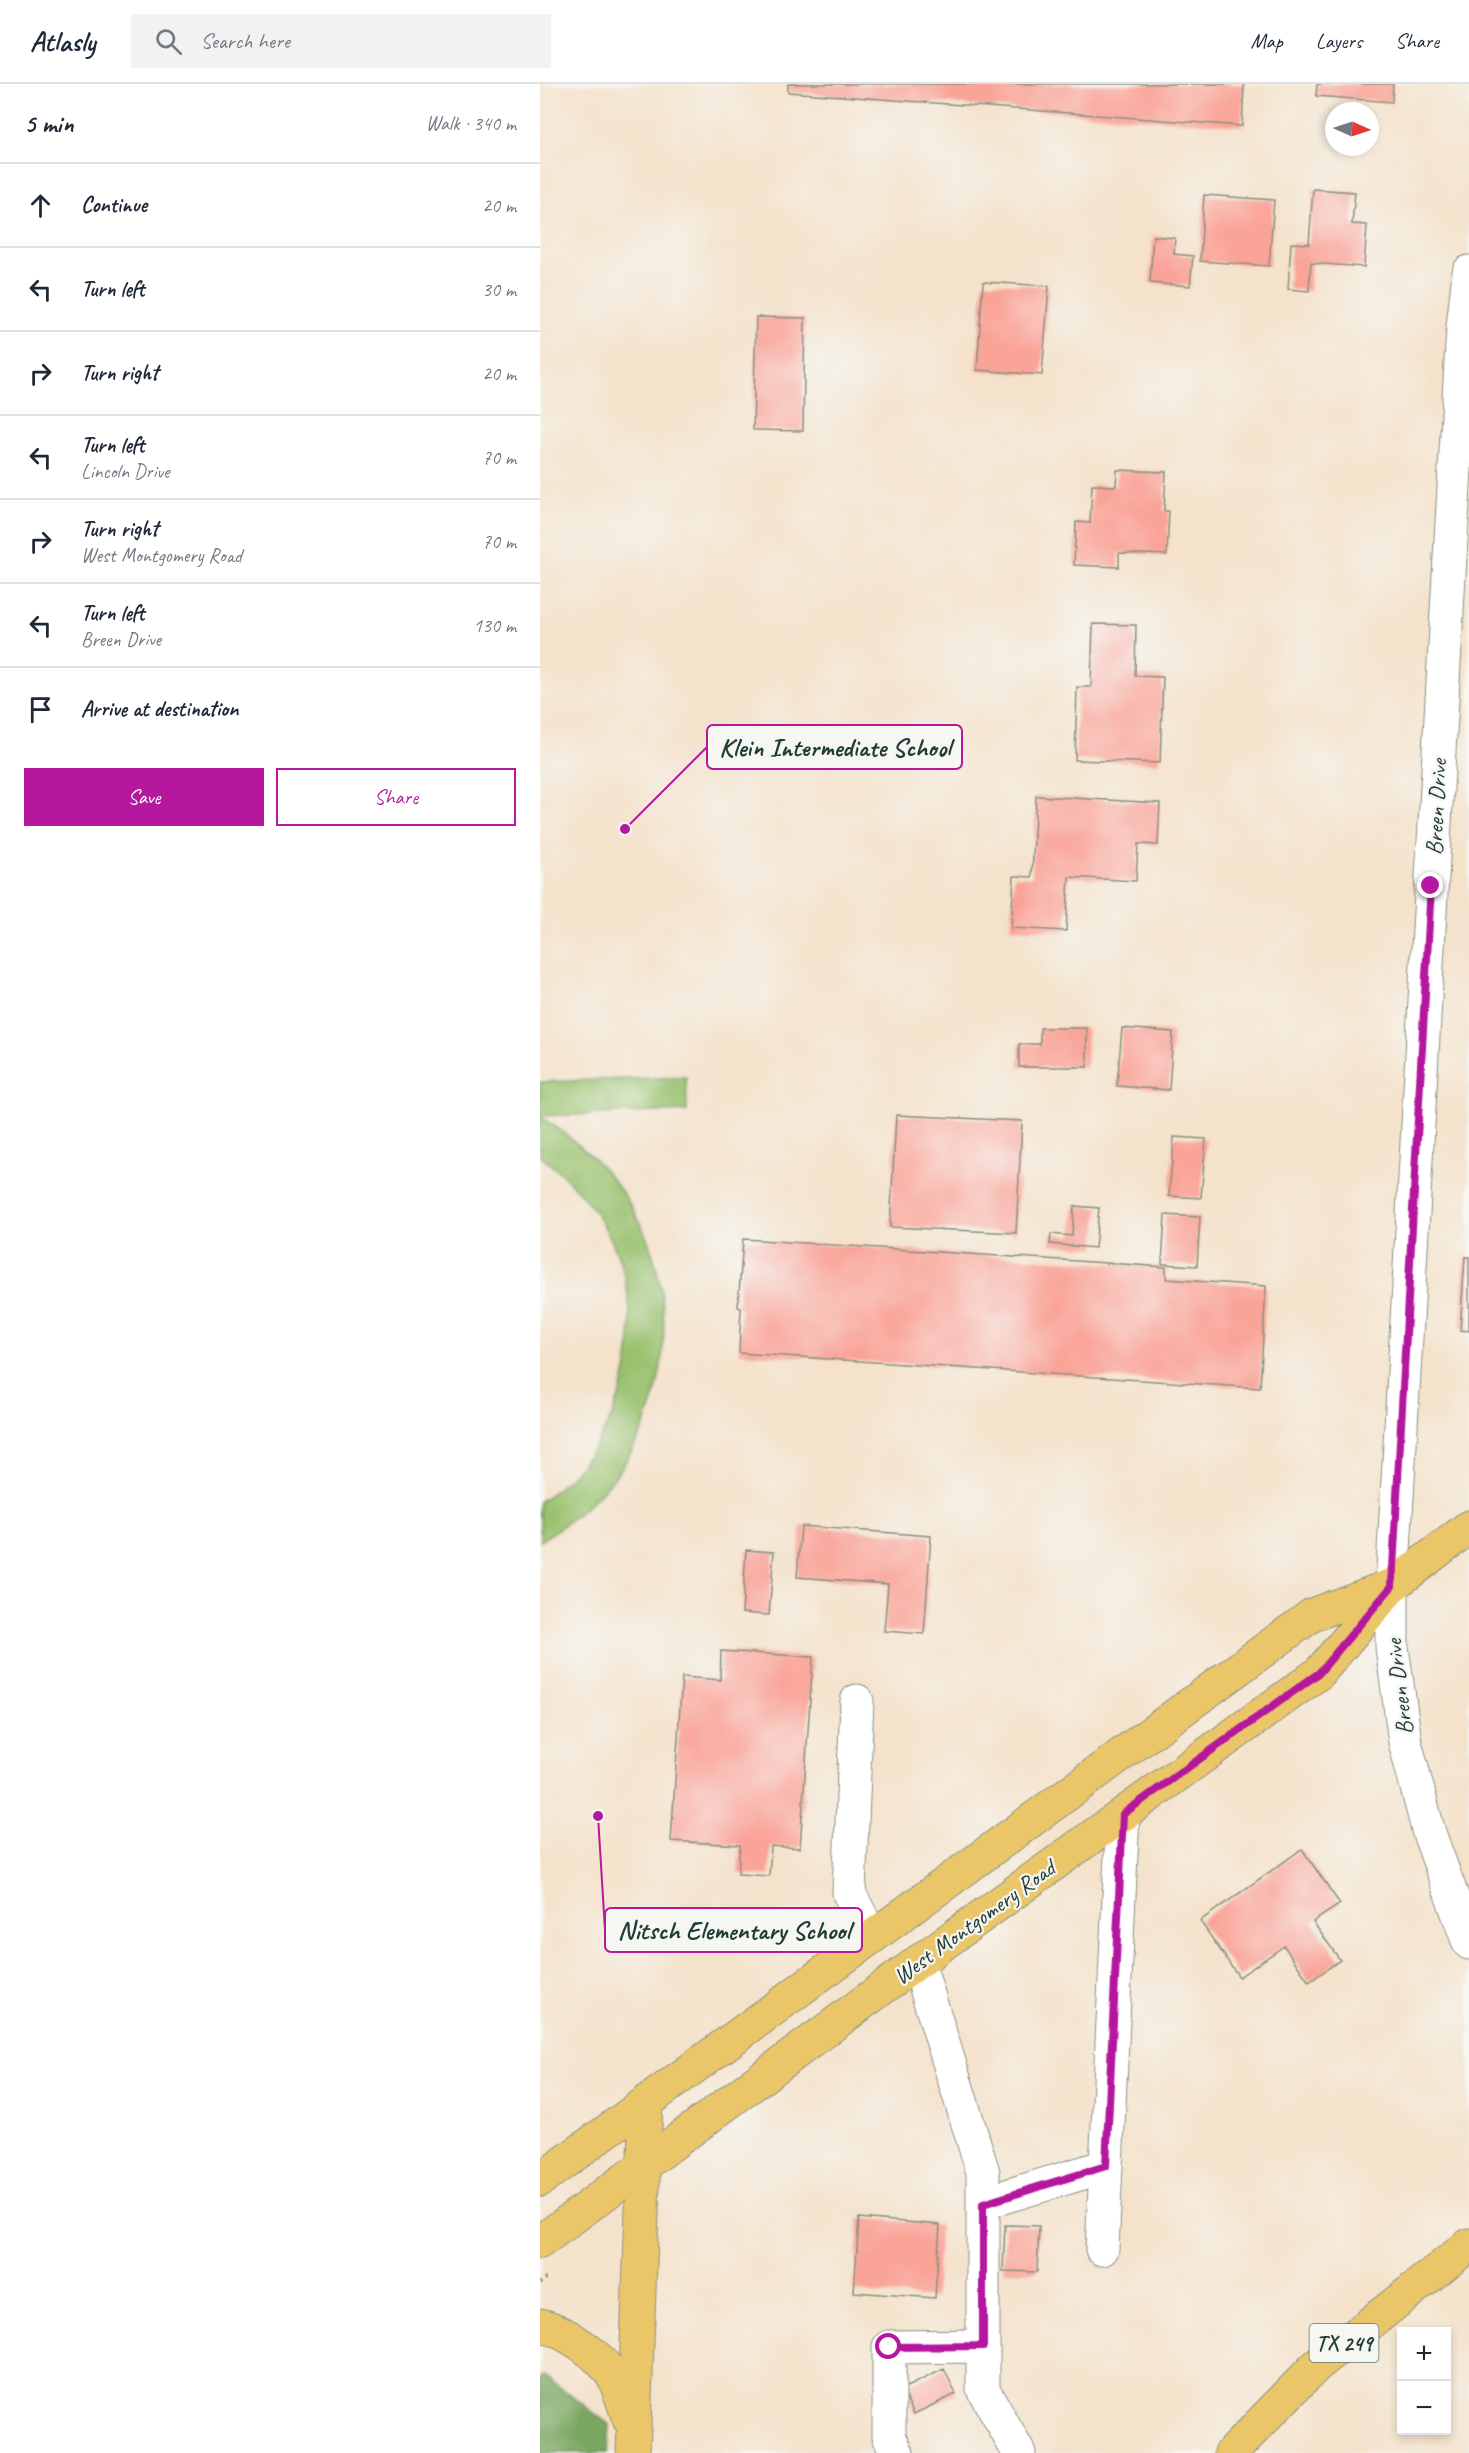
<!DOCTYPE html>
<html lang="en">
<head>
<meta charset="utf-8">
<style>
  body { margin:0; font-family:Caveat,sans-serif; background:#f2f2f3; color:#1f2937 }
  .controls { position:absolute; right:18px; bottom:18px; display:grid; overflow:hidden; border-radius:0px; box-shadow:0 3px 9px #0003 }
  .controls button { width:54px; height:54px; display:grid; place-items:center; padding:0; border:0; border-bottom:2px solid #e0e1e3; background:#fff; color:#1f2937; font:30px sans-serif }
  .compass { position:absolute; left:785px; top:18px; width:54px; height:54px; border-radius:50%; background:#fff; box-shadow:0 3px 9px #0003; rotate:93deg }
  .stop { position:absolute; width:18px; height:18px; margin:-14px; border:4px solid #b5179e; border-radius:50%; background:#fff }
  .stop.end { background:#b5179e; border-color:#fff; box-shadow:0 2px 6px #0008 }
  .list { margin:0; padding:0; list-style:none }
  h2 { display:flex; justify-content:space-between; align-items:center; height:78px; margin:0; padding:0 24px; font-size:26px }
  h2 small { font-size:20px; font-weight:400; color:#747a83 }
  .list li { display:grid; grid-template-columns:39px 1fr auto; gap:18px; align-items:center; box-sizing:border-box; height:84px; padding:0 24px; border-top:2px solid #e0e1e3 }
  .list b { display:block; font-size:22px; white-space:nowrap }
  .list p { margin:0; font-size:20px; white-space:nowrap; color:#747a83 }
  .list em { font-size:20px; font-style:normal; color:#747a83 }
  .actions { display:flex; gap:12px; padding:18px 24px }
  .actions a { flex:1; padding:14px 0; border:2px solid #b5179e; border-radius:0px; text-align:center; font-size:21px; color:#b5179e }
  .actions .main { background:#b5179e; color:#fff }
  .icon { flex:none; width:33px; height:33px; fill:none; stroke:currentColor; stroke-width:2; stroke-linecap:round; stroke-linejoin:round }
  .map { position:relative; flex:none; width:929px; height:2369px; overflow:hidden }
  header { display:flex; align-items:center; gap:36px; box-sizing:border-box; height:84px; padding:0 30px; background:#fff; border-bottom:2px solid #e0e1e3 }
  header strong { font-size:28px }
  nav { display:flex; gap:33px; margin-inline-start:auto; font-size:21px }
  .search { width:420px; height:54px; background:#f2f2f3; display:flex; align-items:center; gap:15px; box-sizing:border-box; padding:0 21px; border-radius:0px; color:#747a83; font-size:22px }
  main { display:flex }
  aside { flex:1; background:#fff }
  .map>svg:first-child { display:block }
  .green { fill:#99c16d; stroke:#5c7f50; stroke-width:1.5 }
  .forest { fill:#7aa760; stroke:#4c724a; stroke-width:1.5 }
  .building { fill:#faa397 }
  .lines { fill:none; stroke-linecap:round; stroke-linejoin:round }
  .minor-casing { stroke:#8a9080; stroke-width:35 }
  .major-casing { stroke:#8a9080; stroke-width:35 }
  .path { stroke:#8a9080; stroke-width:4; stroke-dasharray:1.5 4.5; stroke-linecap:butt }
  .minor { stroke:#fff; stroke-width:33 }
  .major { stroke:#ebc669; stroke-width:33 }
  .route { stroke:#b5179e; stroke-width:8 }
  .labels { text-anchor:middle; stroke-width:4.5; stroke-linejoin:round; paint-order:stroke }
  .shield { fill:#f6f6f2; stroke:#60746d; stroke-width:1.5 }
  .shield-label { font-size:22px; font-weight:bold; fill:#1f3d34 }
  .street-label { font-size:24px; fill:#1f3d34; stroke:#f6f6f2 }
  .leader { fill:none; stroke:#b5179e; stroke-width:2 }
  .callout-dot { fill:#b5179e; stroke:#f6f6f2; stroke-width:2 }
  .callout { fill:#f6f6f2; stroke:#b5179e; stroke-width:2 }
  .callout-label { font-size:26px; text-anchor:middle; font-weight:bold; fill:#1f3d34 }
</style>
</head>
<body>
<header>
<strong>Atlasly</strong>
<div class="search"><svg class="icon" aria-label="search" viewBox="0 0 24 24"><circle cx="10" cy="10" r="6"/><path d="M15 15l6 6"/></svg>Search here</div>
<nav><a>Map</a><a>Layers</a><a>Share</a></nav>
</header>
<main>
<aside>
<h2>5 min<small>Walk · 340 m</small></h2>
<ul class="list">
<li><svg class="icon" aria-label="ahead" viewBox="0 0 24 24"><path d="M12 20V5M6 11l6-6 6 6"/></svg><div><b>Continue</b></div><em>20 m</em></li>
<li><svg class="icon" aria-label="left" viewBox="0 0 24 24"><path d="M17 20v-9H6M10 6l-5 5 5 5"/></svg><div><b>Turn left</b></div><em>30 m</em></li>
<li><svg class="icon" aria-label="right" viewBox="0 0 24 24"><path d="M7 20v-9h11M14 6l5 5-5 5"/></svg><div><b>Turn right</b></div><em>20 m</em></li>
<li><svg class="icon" aria-label="left" viewBox="0 0 24 24"><path d="M17 20v-9H6M10 6l-5 5 5 5"/></svg><div><b>Turn left</b><p>Lincoln Drive</p></div><em>70 m</em></li>
<li><svg class="icon" aria-label="right" viewBox="0 0 24 24"><path d="M7 20v-9h11M14 6l5 5-5 5"/></svg><div><b>Turn right</b><p>West Montgomery Road</p></div><em>70 m</em></li>
<li><svg class="icon" aria-label="left" viewBox="0 0 24 24"><path d="M17 20v-9H6M10 6l-5 5 5 5"/></svg><div><b>Turn left</b><p>Breen Drive</p></div><em>130 m</em></li>
<li><svg class="icon" aria-label="arrive" viewBox="0 0 24 24"><path d="M6 21V4h12l-3 4 3 4H6"/></svg><div><b>Arrive at destination</b></div></li>
</ul>
<div class="actions"><a class="main">Save</a><a>Share</a></div>
</aside>
<div class="map">
<svg width="929" height="2369" viewBox="0 0 929 2369">
  <rect width="100%" height="100%" fill="#f6f6f2"/>
  <filter id="ink" filterUnits="userSpaceOnUse"><feTurbulence type="fractalNoise" baseFrequency=".0167" numOctaves="2"/><feDisplacementMap in="SourceGraphic" scale="12" xChannelSelector="R" yChannelSelector="G"/><feConvolveMatrix kernelMatrix="1 2 1 2 8 2 1 2 1" color-interpolation-filters="sRGB"/></filter>
  <filter id="wash" filterUnits="userSpaceOnUse"><feTurbulence type="fractalNoise" baseFrequency=".008" numOctaves="4" result="noise"/><feDisplacementMap in="SourceGraphic" scale="24" xChannelSelector="R" yChannelSelector="G"/><feGaussianBlur stdDeviation="1.35" result="paint"/><feColorMatrix in="noise" values="0 0 0 0 0 0 0 0 0 0 0 0 0 0 0 0 0 1.4 0 .05"/><feComposite in="paint" operator="in"/></filter>
  <g filter="url(#wash)">
    <rect width="100%" height="100%" fill="#f4e2cb"/>
    <path class="green" d="M146,993L147,1027L0,1032V998Z
      M0,1033C27,1050 52,1070 72,1095C138,1175 140,1296 83,1381C62,1413 32,1436 0,1457V1417C88,1361 117,1232 64,1142C47,1114 26,1092 0,1072Z"/>
    <path class="forest" d="M5,2292L70,2341L68,2369H0V2294Z"/>
    <g id="blocks">
      <path class="building" d="M248,0H704L702,42L248,8Z
        M777,0H853L852,18L776,12Z
        M773,105L815,108L812,140L827,141L824,183L771,179L769,207L748,205L751,159L769,160Z
        M664,111L734,116L729,182L660,177Z
        M613,152L635,154L634,170L653,172L650,202L610,199Z
        M443,198L509,202L502,291L437,286Z
        M216,233L265,234L263,347L213,346Z
        M577,386L626,388L624,427H629L627,471L579,469V483L534,481L536,438L550,439L552,401L576,402Z
        M553,540L596,541L595,592L623,593L620,679L535,676L537,603H551Z
        M496,712L620,719L618,761L598,760L596,797L529,793L526,847L471,844L474,792L492,793Z
        M500,944H547V983H479V960H500Z
        M582,944L633,948L629,1006L577,1002Z
        M356,1031L482,1037L476,1149L350,1143Z
        M634,1053L666,1055L661,1114L629,1112Z
        M534,1122L559,1124L555,1164L510,1160L511,1150L532,1152Z
        M625,1131L660,1133L657,1182L622,1180Z
        M203,1155L626,1183V1195L726,1202L720,1304L199,1269L201,1224L198,1223Z
        M925,1173H929V1247L920,1246Z
        M261,1442L391,1452L384,1550L344,1547L348,1500L257,1493Z
        M206,1466L234,1468L229,1531L202,1529Z
        M181,1567L273,1573L260,1764L231,1762L229,1792L198,1790L200,1761L131,1757L142,1593L180,1596Z
        M762,1765L800,1820L773,1838L800,1876L769,1898L744,1862L699,1893L660,1837Z
        M319,2134L400,2141L395,2214L314,2208Z
        M465,2141L499,2142L497,2188L463,2187Z
        M404,2285L416,2310L374,2330L362,2305Z"/>
    </g>
  </g>
  <g filter="url(#ink)">
    <use href="#blocks" fill-opacity="0" stroke="#8a9080" stroke-width="1.5"/>
    <g class="lines">
      <g class="minor-casing">
        <path id="minor" d="M929,188L923,243L852,1502V1563L865,1658L889,1749L929,1859
          M317,1617L309,1809L332,1853
          M378,1878L443,2088V2305L479,2369
          M443,2119L566,2082
          M562,2165L583,1730
          M357,2369L349,2352V2263L443,2262"/>
      </g>
      <g class="major-casing">
        <path id="major" d="M0,2096L772,1531L850,1502
          M0,2158L378,1878L779,1589L852,1502L929,1443
          M0,2241C24,2246 63,2272 74,2295C80,2307 84,2321 89,2335
          M93,2369L106,2018
          M691,2369L776,2282L929,2161"/>
      </g>
      <path class="path" d="M0,2199L9,2192"/>
      <use href="#minor" class="minor"/>
      <use href="#major" class="major"/>
    </g>
  </g>
  <g class="lines" filter="url(#ink)">
    <path class="route" d="M349,2263L443,2262V2120L566,2082L583,1730L779,1589L852,1502L891,802"/>
  </g>
  <g class="labels">
    <rect class="shield" x="769.5" y="2240" width="69" height="38" rx="4.5"/>
    <g class="shield-label">
      <text x="804" y="2267">TX 249</text>
    </g>
    <g class="street-label">
      <text transform="translate(896 723) rotate(-87)" y="8">Breen Drive</text>
      <text transform="translate(859 1603) rotate(-97)" y="8">Breen Drive</text>
      <text transform="translate(434 1838) rotate(-36)" y="8">West Montgomery Road</text>
    </g>
  </g>
  <path class="leader" d="M85 745L167 663M58 1732L65 1846"/>
  <g class="callout-dot">
    <circle cx="85" cy="745" r="6"/>
    <circle cx="58" cy="1732" r="6"/>
  </g>
  <g class="callout">
    <rect x="167" y="641" width="255" height="44" rx="6"/>
    <rect x="65" y="1824" width="257" height="44" rx="6"/>
  </g>
  <g class="callout-label">
    <text x="295" y="672">Klein Intermediate School</text>
    <text x="194" y="1855">Nitsch Elementary School</text>
  </g>
</svg>
<div class="controls">
<button>+</button>
<button>−</button>
</div>
<svg class="compass" viewBox="-18 -18 36 36"><path d="M0-13l5 13h-10z" fill="#e53935"/><path d="M0 13l5-13h-10z" fill="#747a83"/></svg>
<div class="stop" style="left:349px;top:2263px"></div>
<div class="stop end" style="left:891px;top:802px"></div>
</div>
</main>
</body>
</html>
